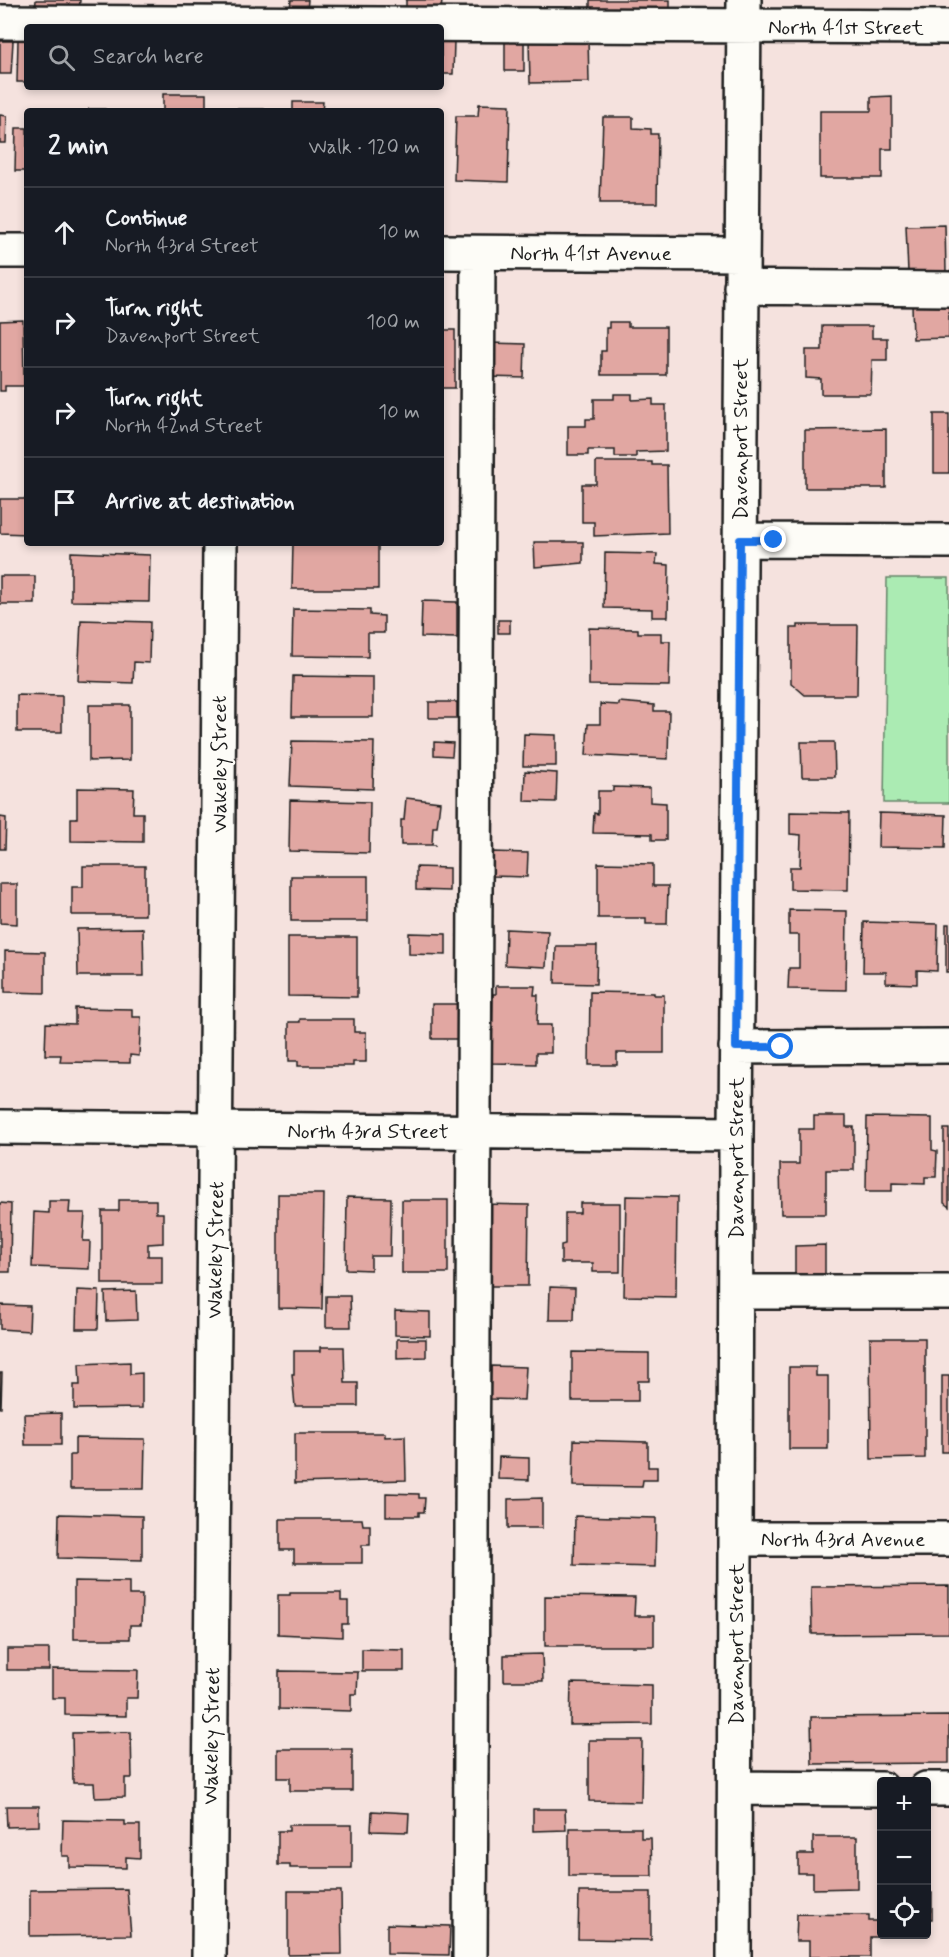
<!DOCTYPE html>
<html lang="en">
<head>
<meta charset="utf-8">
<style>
  body { margin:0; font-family:Mynerve,sans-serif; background:#20242c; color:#f1f3f6 }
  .controls { position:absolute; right:18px; bottom:18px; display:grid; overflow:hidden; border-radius:6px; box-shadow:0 3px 9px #0003 }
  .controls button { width:54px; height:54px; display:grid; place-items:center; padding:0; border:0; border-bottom:2px solid #363941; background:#171b24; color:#f1f3f6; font:30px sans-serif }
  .stop { position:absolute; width:18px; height:18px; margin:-14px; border:4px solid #1a73e8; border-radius:50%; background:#fff }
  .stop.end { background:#1a73e8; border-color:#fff; box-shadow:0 2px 6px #0008 }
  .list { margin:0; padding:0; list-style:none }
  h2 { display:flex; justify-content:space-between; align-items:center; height:78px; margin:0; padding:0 24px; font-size:26px }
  h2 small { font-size:20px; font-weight:400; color:#9ea1a6 }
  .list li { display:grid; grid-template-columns:39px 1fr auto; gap:18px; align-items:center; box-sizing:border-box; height:90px; padding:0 24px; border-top:2px solid #363941 }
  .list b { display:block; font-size:22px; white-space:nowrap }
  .list p { margin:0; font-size:20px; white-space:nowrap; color:#9ea1a6 }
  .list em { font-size:20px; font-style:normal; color:#9ea1a6 }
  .icon { flex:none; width:33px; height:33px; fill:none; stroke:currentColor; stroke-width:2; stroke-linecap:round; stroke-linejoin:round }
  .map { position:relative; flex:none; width:949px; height:1957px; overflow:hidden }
  .search { position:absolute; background:#171b24; box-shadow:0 3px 9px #0003; left:24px; top:24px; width:420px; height:66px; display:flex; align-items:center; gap:15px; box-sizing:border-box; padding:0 21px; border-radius:6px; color:#9ea1a6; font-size:22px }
  .panel { position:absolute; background:#171b24; box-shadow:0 3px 9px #0003; left:24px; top:108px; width:420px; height:438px; border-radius:6px }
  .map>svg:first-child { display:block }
  .green { fill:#abebb3; stroke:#648468; stroke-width:1.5 }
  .building { fill:#e1a7a2; stroke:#1c1c1c; stroke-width:1.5 }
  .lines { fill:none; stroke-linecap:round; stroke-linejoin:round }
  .minor-casing { stroke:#1c1c1c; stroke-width:38 }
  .minor { stroke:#fdfcf7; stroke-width:33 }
  .route { stroke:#1a73e8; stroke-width:8 }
  .labels { text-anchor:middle; stroke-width:4.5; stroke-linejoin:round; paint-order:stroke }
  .street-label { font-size:21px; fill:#1c1c1c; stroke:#fdfcf7 }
</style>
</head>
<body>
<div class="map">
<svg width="949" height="1957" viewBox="0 0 949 1957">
  <rect width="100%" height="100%" fill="#f5e2de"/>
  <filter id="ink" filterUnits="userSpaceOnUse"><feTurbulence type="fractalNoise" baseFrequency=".0167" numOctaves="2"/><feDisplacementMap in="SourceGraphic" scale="12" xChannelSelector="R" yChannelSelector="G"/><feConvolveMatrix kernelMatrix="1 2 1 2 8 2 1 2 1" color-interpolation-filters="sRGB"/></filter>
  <g filter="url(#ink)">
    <path class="green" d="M887,578H949V803H884Z"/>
    <path class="building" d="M36,0H80L79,13L35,12Z
      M291,0H308L307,10L290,9Z
      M406,0H442L441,11L406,9Z
      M590,0H670V15H590Z
      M505,36H524V71H505Z
      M588,38L589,82L530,83L529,39Z
      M18,40H27V82H17Z
      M0,41H13L11,74H0Z
      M441,41H454L453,74H441Z
      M163,94H206V111H163Z
      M892,96V149H882V178H820V111H871V97Z
      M293,102H323L322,111H293Z
      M479,104L510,105L508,182L454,180L456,116H478Z
      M89,109H105V111H89Z
      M223,109H264V111H223Z
      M0,115L7,116L6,143H0Z
      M603,117H633V128L651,129V134H658L657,203H600Z
      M16,128H27V171H15Z
      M945,225L946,272H908L906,226Z
      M949,303V338L913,339L912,304Z
      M23,320L24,386H5V391H0V321Z
      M609,322H628V327H666V375H601V351H606V328H609Z
      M822,326H872V338H887V360H872L871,394H821V379L806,378V350H822Z
      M441,330H455V388H441Z
      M489,343L525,344L524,378L488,377Z
      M614,394H632V400L653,399V405H666V451L636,452V457H615V450H588V455H568V426H586V419H594V399H614Z
      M934,414H949V473H934Z
      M886,429V488H805V430Z
      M596,462H652V465H667L668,533L594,536V522H582V484H596Z
      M0,499H27V534L0,533Z
      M534,542H583V563L535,567Z
      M293,543H378V589H292Z
      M71,552L150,555L149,602L71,601Z
      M605,553L657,554L656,564L669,565L668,617H652V609L604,608Z
      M0,576H35V604H0Z
      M422,601L457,602V638L421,637Z
      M293,609L370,610V615L384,616V633H368V657L292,656Z
      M81,620L150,622L149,663L134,662L133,683L78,681Z
      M498,620H510V633H498Z
      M798,625H858L857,695H805L791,683V628H798Z
      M589,628L638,629V633H661V641H670L669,686L589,685Z
      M293,676L373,677V717H292Z
      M17,695L62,696V732H17Z
      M429,702H457V718H429Z
      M619,702L654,705V711H669L668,759L586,755L588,724H600V704L619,705Z
      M89,705H130V760L89,761Z
      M524,734L556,735V766H523Z
      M292,741L374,742L373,789L290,786Z
      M434,742L453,743L452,756L434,755Z
      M801,742H834L835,777H802Z
      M525,771L557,773L556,802L524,801Z
      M613,787L650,788V802L666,803V840H652V834L593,833L594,813L598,814V791H613Z
      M77,788L134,789L133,813H143V842L71,841V818H77Z
      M406,798L440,802L437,827H433L432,845H436H401V820H404Z
      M290,800L370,802L369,853L289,851Z
      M790,812L849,813L848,890L790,889V867H800L801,835L790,834Z
      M879,813L946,815L945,848L878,847Z
      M0,817L6,818L5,849H0Z
      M493,852L528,853L527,877L492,876Z
      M598,863L653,864V886H668L667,924H646V918H598Z
      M83,866H145V915H72V887H83Z
      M416,867L449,868V891L416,890Z
      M291,876H368V921H291Z
      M0,884H17V924L0,923Z
      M789,910L847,911L846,990L788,989L789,968H799V935H789Z
      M864,922L938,924L937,971L917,970V984L886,983V972H863Z
      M946,924H949V972H946Z
      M143,928L144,976H78L77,929Z
      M506,929L548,931L546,967L505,965Z
      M409,933L446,934V955L409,954Z
      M288,937H357V997L288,996Z
      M556,946H597L596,984L555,983Z
      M5,951L45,952V993L5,992Z
      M496,986H535L534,995H538L537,1025H551V1053H536V1064L492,1063L493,994H496Z
      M590,992L654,993V995H664V1053H617V1065H589Z
      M432,1004H457L458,1039H432Z
      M75,1008L132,1009V1017H141L139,1056L130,1055V1063L60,1062L61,1055H45L46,1023L75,1024Z
      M300,1019H354V1032H366V1062H353V1066H298V1061H289V1022H300Z
      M814,1116H846V1127H854V1170H826V1214H781L780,1164H799V1129H814Z
      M867,1117L932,1118V1150L937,1151L936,1177H925V1184L892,1183V1191H866Z
      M944,1129H949V1207L944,1203Z
      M278,1194H324L322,1309L278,1308Z
      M626,1196L677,1197L676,1297L624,1296Z
      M347,1197L391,1198L390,1256H371V1270L346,1269Z
      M119,1200H156V1213H163V1243L148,1244V1256H162V1284H102V1211H119Z
      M402,1200H448V1273H402Z
      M49,1201H70L69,1213H85L83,1241H90L89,1269L32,1267L34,1212L49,1213Z
      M0,1203L11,1204L10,1272H0Z
      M580,1203H620V1272H593V1263H561V1245L565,1244V1213H580Z
      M482,1204L529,1205L528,1286H488Z
      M825,1245V1277H795V1246Z
      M550,1287L575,1288L574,1320H549Z
      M77,1290L99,1291L98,1329H76Z
      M136,1291L137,1320L106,1321L105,1292Z
      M326,1296H350L351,1327H326Z
      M0,1305L30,1306L29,1331L0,1329Z
      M395,1311L430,1312V1336L395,1335Z
      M870,1338H925V1458L871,1459Z
      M397,1339H426V1357L397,1358Z
      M321,1347H344L345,1383H358V1406H295L292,1374H294V1351H321Z
      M572,1352L649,1353V1381H638V1401H572Z
      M130,1362V1374L142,1373V1408L74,1409V1385H80L79,1364Z
      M491,1366L526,1367L524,1400L490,1399Z
      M789,1367H816V1376H828V1449H789Z
      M0,1373H2L1,1408H0Z
      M942,1376H949V1452H942Z
      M61,1413V1445H25L24,1414Z
      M295,1433H385V1437L405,1436L406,1480L295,1483Z
      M75,1438L145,1439L144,1489H70V1455H75Z
      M574,1440L648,1442V1467H657V1480H643L642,1487L573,1486Z
      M499,1457L529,1458V1480L498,1479Z
      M386,1493L419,1494V1498H425L424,1512H419V1516H386Z
      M542,1498V1528H508V1499Z
      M59,1514L142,1516V1560L58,1558Z
      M575,1516L656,1518L655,1567L574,1565Z
      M280,1519H362L363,1525H370V1545H362V1563H294V1550H280Z
      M74,1581L129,1582V1595H142L141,1625H130V1639H74Z
      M949,1586V1633L812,1634L811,1587Z
      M290,1593H341V1601H348V1624H342V1637L278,1634V1595H290Z
      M545,1596L635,1597L634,1616H654V1646H545Z
      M7,1649H49V1670H7Z
      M362,1649L404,1650V1671H362Z
      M542,1654L543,1681H504V1655Z
      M52,1669L138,1670L137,1698H126V1716L65,1715V1698H52Z
      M279,1671L358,1672L357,1694H351V1711L279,1709Z
      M571,1683L652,1685V1724L570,1725Z
      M949,1716V1763L812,1764L811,1717Z
      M131,1732L132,1778H125V1797L95,1798L94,1783H73L72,1733Z
      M589,1740H642L641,1802L589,1801Z
      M278,1749H352V1791H290V1778H278Z
      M6,1806H39V1826L7,1827Z
      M533,1809H565L566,1830L533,1831Z
      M372,1811L409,1813L408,1832L371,1831Z
      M63,1820L125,1821V1825H140V1858L126,1857V1868L69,1867V1856H62Z
      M289,1825H352V1868H290V1865H278V1831H289Z
      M569,1828H641V1838H651L652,1876H569Z
      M813,1837H857V1888L813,1889V1873H798V1854H813Z
      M926,1852L929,1888H926Z
      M127,1889L131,1935L30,1936V1890Z
      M288,1891H341L342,1954L288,1955Z
      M579,1892H651V1940L578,1939Z
      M926,1893H932V1919H926Z
      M797,1914L869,1915V1921H877V1937H870V1957H809V1941H796Z
      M387,1924L450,1926L449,1955L387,1954Z"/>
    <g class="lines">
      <g class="minor-casing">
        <path id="minor" d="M0,22L949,27
          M0,251H27
          M441,252L741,254
          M741,287L949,289
          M740,540L949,541
          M736,1047L949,1046
          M0,1127L736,1134
          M737,1292H949
          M737,1539H949
          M735,1788L882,1789
          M926,1789H949
          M209,1957L220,543
          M470,1957L478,253
          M734,1957L736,1134L744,0"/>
      </g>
      <use href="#minor" class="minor"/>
    </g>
  </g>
  <g class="lines" filter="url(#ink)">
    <path class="route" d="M774,540H740L736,1047H781"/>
  </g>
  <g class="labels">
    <g class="street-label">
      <text x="846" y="34">North 41st Street</text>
      <text x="591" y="260">North 41st Avenue</text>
      <text transform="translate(740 439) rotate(-90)" y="7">Davenport Street</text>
      <text transform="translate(219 764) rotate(-90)" y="7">Wakeley Street</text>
      <text x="368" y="1138">North 43rd Street</text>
      <text transform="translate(736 1158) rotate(-90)" y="7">Davenport Street</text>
      <text transform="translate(215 1250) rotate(-89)" y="7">Wakeley Street</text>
      <text x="843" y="1546">North 43rd Avenue</text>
      <text transform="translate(736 1644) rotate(-90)" y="7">Davenport Street</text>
      <text transform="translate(211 1736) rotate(-89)" y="7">Wakeley Street</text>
    </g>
  </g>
</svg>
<div class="controls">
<button>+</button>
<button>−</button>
<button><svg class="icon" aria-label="locate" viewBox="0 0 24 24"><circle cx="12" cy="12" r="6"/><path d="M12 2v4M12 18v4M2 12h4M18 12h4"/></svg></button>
</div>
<div class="stop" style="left:781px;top:1047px"></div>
<div class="stop end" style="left:774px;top:540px"></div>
<div class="search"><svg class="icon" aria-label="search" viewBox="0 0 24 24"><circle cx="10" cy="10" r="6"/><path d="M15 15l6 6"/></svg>Search here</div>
<section class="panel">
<h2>2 min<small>Walk · 120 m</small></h2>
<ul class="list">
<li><svg class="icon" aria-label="ahead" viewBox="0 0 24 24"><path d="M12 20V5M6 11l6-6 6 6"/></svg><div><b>Continue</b><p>North 43rd Street</p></div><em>10 m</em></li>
<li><svg class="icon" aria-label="right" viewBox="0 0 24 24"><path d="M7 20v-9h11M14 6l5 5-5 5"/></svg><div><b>Turn right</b><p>Davenport Street</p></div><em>100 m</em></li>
<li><svg class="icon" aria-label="right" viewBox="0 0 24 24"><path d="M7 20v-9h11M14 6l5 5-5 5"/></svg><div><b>Turn right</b><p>North 42nd Street</p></div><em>10 m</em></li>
<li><svg class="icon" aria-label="arrive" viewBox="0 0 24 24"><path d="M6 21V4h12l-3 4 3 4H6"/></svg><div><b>Arrive at destination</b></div></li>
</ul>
</section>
</div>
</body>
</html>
